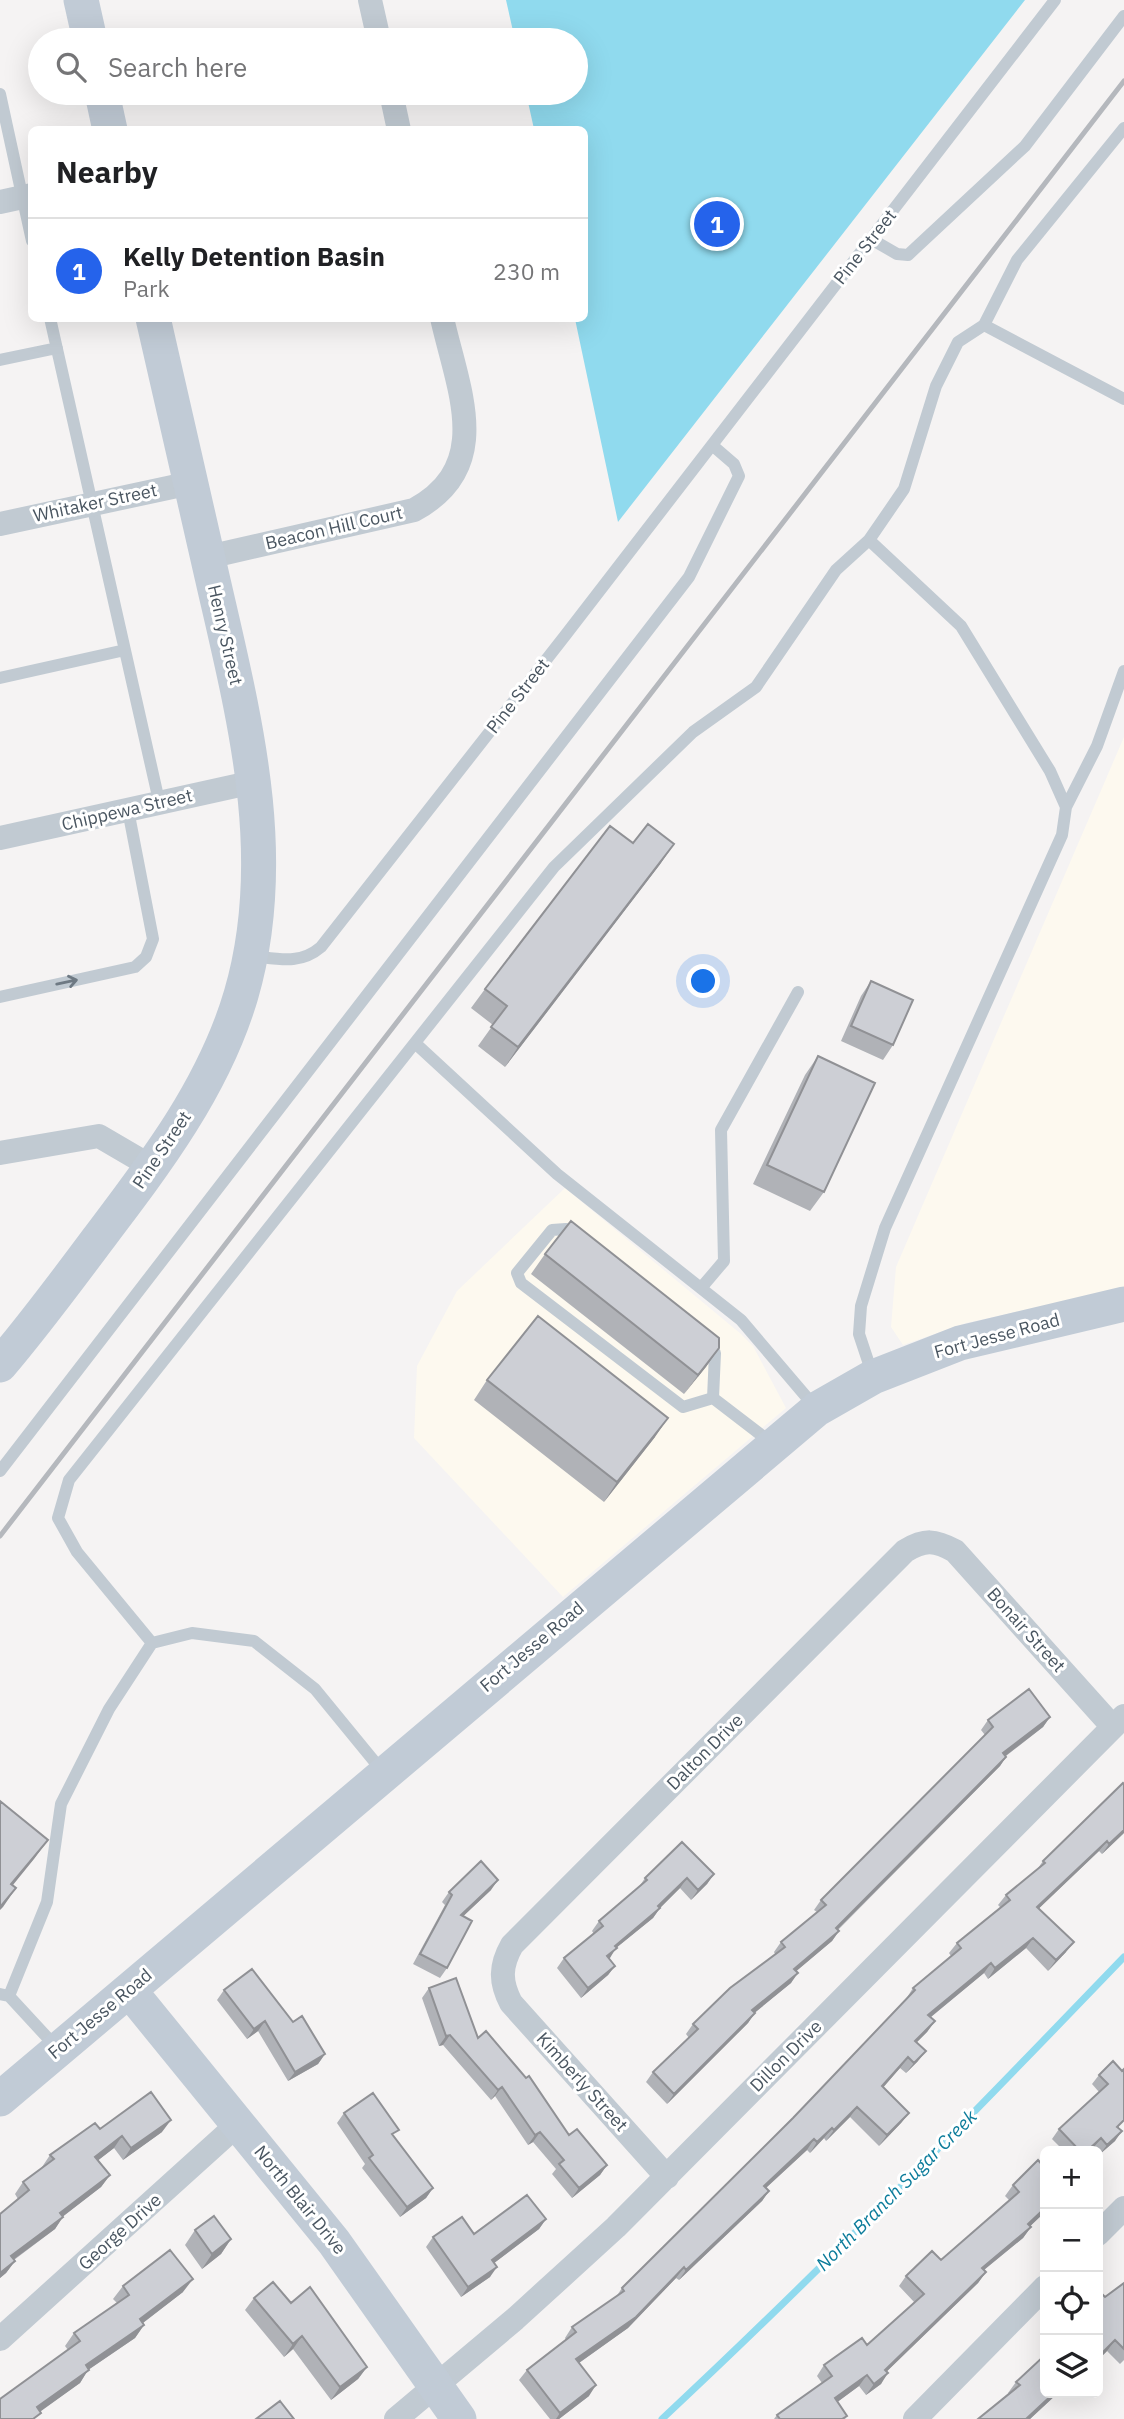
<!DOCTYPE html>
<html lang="en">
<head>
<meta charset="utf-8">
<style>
  body { margin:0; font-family:"IBM Plex Sans",sans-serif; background:#f6f6f6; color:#202124 }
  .controls { position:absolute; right:21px; bottom:21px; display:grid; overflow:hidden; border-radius:10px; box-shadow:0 7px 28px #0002 }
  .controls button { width:63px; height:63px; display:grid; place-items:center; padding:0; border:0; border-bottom:2px solid #e0e0e0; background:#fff; color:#202124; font:35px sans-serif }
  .you { position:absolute; left:704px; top:982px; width:24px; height:24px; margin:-18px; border:5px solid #fff; border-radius:50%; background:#1a73e8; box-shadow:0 0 0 10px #1a73e833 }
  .badge { display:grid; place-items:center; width:46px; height:46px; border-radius:50%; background:#2563eb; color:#fff; font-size:23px; font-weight:700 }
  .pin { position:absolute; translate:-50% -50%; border:4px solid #fff; box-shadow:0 2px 7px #0006 }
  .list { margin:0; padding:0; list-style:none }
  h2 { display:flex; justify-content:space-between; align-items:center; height:91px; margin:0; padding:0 28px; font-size:30px }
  h2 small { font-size:23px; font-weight:400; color:#757577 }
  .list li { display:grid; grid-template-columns:46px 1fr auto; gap:21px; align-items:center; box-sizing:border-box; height:105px; padding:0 28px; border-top:2px solid #e0e0e0 }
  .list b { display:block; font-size:26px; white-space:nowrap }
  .list p { margin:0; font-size:23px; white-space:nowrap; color:#757577 }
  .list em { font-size:23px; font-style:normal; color:#757577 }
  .icon { flex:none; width:38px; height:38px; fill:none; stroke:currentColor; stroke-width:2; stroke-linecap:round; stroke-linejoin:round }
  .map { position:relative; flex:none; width:1124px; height:2419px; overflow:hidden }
  .search { position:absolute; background:#fff; box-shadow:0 7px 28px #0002; left:28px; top:28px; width:560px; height:77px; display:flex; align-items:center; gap:18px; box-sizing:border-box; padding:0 24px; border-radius:38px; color:#757577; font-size:26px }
  .panel { position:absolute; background:#fff; box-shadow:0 7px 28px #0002; left:28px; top:126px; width:560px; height:196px; border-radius:10px }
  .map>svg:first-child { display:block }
  .commercial { fill:#fdf9ef }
  .water { fill:#90daee }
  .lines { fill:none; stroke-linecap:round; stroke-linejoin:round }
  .stream { stroke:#90daee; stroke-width:7 }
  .lane { stroke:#c1cad2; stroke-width:12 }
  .street { stroke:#c1cad2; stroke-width:24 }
  .secondary { stroke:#c1cbd6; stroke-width:35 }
  .rail { stroke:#b5b8bd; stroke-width:5 }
  .wall { fill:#b0b2b7 }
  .shaded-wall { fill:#909195 }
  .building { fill:#cdcfd5; stroke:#909195; stroke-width:2 }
  .oneway { stroke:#6e7983 }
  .labels { text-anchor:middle; stroke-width:6; stroke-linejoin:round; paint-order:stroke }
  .street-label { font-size:18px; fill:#4a5661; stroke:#fff }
  .water-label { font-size:19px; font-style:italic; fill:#0c7c9b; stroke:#fff }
</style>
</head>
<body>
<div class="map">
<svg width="1124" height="2419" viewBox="0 0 1124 2419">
  <rect width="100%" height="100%" fill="#f5f3f3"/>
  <path class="commercial" d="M1124,737V1288L966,1323L903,1345L891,1327L896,1267Z
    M565,1188L741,1334L753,1346L786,1408L563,1597L414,1438L417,1366L457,1291Z"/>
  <path class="water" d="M506,0H1025L618,522L575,319L584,318V130L534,129L526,93H576V40H515Z"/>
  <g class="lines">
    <path class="stream" d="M662,2419C822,2270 973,2114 1124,1957"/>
    <path class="lane" d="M0,94L32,241
      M871,239L897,254L908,255L1025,146L1124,16
      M50,318L159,801
      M984,325L1124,399
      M0,360L57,348
      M869,540L904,489L936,386L958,342L984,325L1017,260L1124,128
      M0,678L125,650
      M1066,807L1097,746L1124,671
      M253,956C279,959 300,965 321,947L564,637L1055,0
      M0,997L135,967L146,957L153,939L128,810
      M415,1043L557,1174L741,1320L815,1407
      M577,1238L566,1229L552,1230L517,1273L521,1283L683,1407L713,1398L773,1444
      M701,1288L724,1261L721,1130L798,992
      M704,1344L715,1353L713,1398
      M0,1471L689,577L739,476L734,464L712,445
      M152,1643L77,1552L58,1518L69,1480L554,867L693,732L756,687L836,570L869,540L961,626L1050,771L1066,807L1062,835L885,1228L861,1306L859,1334L873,1376
      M0,1994L9,1996L57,2048
      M9,1996L47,1902L61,1804L109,1709L152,1643L192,1633L254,1641L315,1689L383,1772"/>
    <path class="street" d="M370,0L379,40
      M391,93L399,130
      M0,202L32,195
      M0,524L191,483
      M208,557L414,510C495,466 458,390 442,318
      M0,838L254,782
      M0,1153L99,1136L152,1167
      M667,2177L511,2003C500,1982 500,1966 512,1945L905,1551C925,1539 935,1540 955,1551L1113,1727
      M1098,2234L1124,2208
      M0,2339L238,2124
      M396,2419L515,2319L616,2227L1124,1716
      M915,2419L1045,2287"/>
    <path class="secondary" d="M81,0L90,40
      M102,93L110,130
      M0,1365C34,1325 66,1282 98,1239C155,1164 214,1087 241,995C281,858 245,720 214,585C194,496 174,407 153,318
      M129,1990L334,2242L459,2419
      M0,2099L817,1409L873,1377L960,1343L1124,1304"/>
    <path class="rail" d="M0,1536L1124,81"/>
  </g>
  <path class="wall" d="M661,863L505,1067L478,1046L493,1025L471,1008L485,989Z
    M871,981L893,1045L883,1060L841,1041L861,996Z
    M818,1056L824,1192L810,1211L753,1184L805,1075Z
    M545,1254L719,1348L684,1394L531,1274Z
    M487,1380L655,1437L604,1502L474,1400Z
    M1050,1717L1043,1727L1006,1756V1757L1000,1766L838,1930L839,1931L832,1941L796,1971L791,1983L755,2012L748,2023L667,2104L646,2082L653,2072L689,2038L686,2034L693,2024L775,1954L774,1952L781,1942L817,1912L814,1910L821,1900L985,1735L981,1730L988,1720Z
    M1124,1833L1102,1854L1099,1851L1039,1908L1066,1952L1048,1971L1026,1948L988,1979L984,1973L931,2017L935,2021L927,2032L917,2042L918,2061L906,2073L900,2068L883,2087L909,2113L901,2123L879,2146L850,2117L826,2141L824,2138L810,2153L807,2150L766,2188L769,2191L762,2201L679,2280L676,2278L628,2328L579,2363L589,2396L559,2419H550L519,2380L527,2370L566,2340L565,2338L572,2327L616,2297L622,2288L793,2118L906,1999L913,1988L951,1956L949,1953L957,1943L1001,1908L998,1905L1006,1895L1036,1871L1043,1861Z
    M714,1874L707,1884L691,1900L680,1888L660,1908L653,1918L616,1948L609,1958L615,1966L608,1975L581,1998L557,1968L564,1958L594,1934L592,1931L599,1921L639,1887L645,1878Z
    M491,1890L463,1916L447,1968L440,1978L413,1964L445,1905L442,1902L449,1892Z
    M429,1988L478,2038L569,2135L607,2165L600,2175L572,2198L552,2174L556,2169L533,2142L528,2145L495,2096L491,2100L443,2045L439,2046L422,1998Z
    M224,1990L293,2022L325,2054L318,2064L288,2081L258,2031L247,2039L217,2000Z
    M1113,2061L1119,2128L1115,2141L1100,2154L1094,2148L1091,2151H1064L1052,2139L1059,2129L1099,2092L1092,2084L1099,2075Z
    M344,2113L394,2137L433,2188L426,2198L400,2217L362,2168L365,2164L337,2123Z
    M100,2129L162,2132L123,2160L114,2148L98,2160L110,2175L101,2187L63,2216L55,2229L14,2260L15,2261L6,2273L0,2278V2214L18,2199L15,2194L23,2182L42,2168V2167L50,2155Z
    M1045,2168V2212L1030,2226L1031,2227L1023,2238L984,2270L986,2272L978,2283L887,2371L881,2384L866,2395L859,2386L837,2402L847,2416L845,2419H774L777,2415L822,2383L817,2376L824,2365L867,2345L915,2303L899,2286L906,2276L941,2260L1009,2200L1005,2196L1013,2185Z
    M546,2219L539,2229L494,2263L490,2277L461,2297L426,2247L433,2237L474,2234Z
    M195,2230L231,2239L221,2254L202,2269L185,2245Z
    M1124,2283V2360L1120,2364L1107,2351L1098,2360V2298L1105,2297Z
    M123,2286L183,2292L143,2323L144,2325L135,2338L88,2370L80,2383L40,2411L0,2419L68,2350L65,2346L74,2333L117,2303L113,2299Z
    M254,2298L291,2303L367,2367L358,2379L331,2400L293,2349L284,2357L245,2310Z
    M1016,2382L1045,2393H1058L1030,2419H978L1009,2394L1008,2393Z"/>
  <path class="shaded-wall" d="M674,844L661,863L505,1067L518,1047Z
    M719,1348L706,1367L684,1394L698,1375Z
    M668,1418L655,1437L604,1502L617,1482Z
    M1050,1717L1043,1727L996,1763L1003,1753Z
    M1006,1757L1000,1766L829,1938L836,1928Z
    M1124,1830V1833L1102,1854L1109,1844Z
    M48,1840L34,1859L0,1901L11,1884Z
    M1107,1841L1099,1851L1030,1917L1037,1907Z
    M714,1874L707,1884L691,1900L698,1890Z
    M687,1878L680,1888L658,1910L660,1908L653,1918L616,1948L610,1958L600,1966L615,1946Z
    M498,1880L491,1890L454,1925L461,1915Z
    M16,1888L3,1907L0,1910V1907Z
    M839,1931L832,1941L787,1979L794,1969Z
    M1033,1938L1026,1948L988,1979L995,1968Z
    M1074,1942L1066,1952L1048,1971L1056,1960Z
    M991,1963L984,1973L921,2025L928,2015Z
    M615,1966L608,1975L581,1998L588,1988Z
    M798,1973L791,1983L746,2020L752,2010Z
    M755,2013L748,2023L667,2104L674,2094Z
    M265,2021L258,2031L247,2039L254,2029Z
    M935,2021L927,2032L908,2051L915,2041Z
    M450,2035L443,2045L439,2046L446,2036Z
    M926,2051L918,2061L906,2073L914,2063Z
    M325,2054L318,2064L288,2081L295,2072Z
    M908,2057L900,2068L875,2097L882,2086Z
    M502,2087L495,2096L491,2100L498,2090Z
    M857,2107L850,2117L826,2141L834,2130Z
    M909,2113L901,2123L879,2146L887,2135Z
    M171,2120L162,2132L123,2160L131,2148Z
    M832,2128L824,2138L810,2153L817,2142Z
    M1122,2131L1115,2141L1100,2154L1107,2145Z
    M540,2132L533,2142L528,2145L535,2135Z
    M122,2136L114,2148L87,2169L95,2157Z
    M1101,2138L1091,2151H1087Z
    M814,2139L807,2150L757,2196L764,2186Z
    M607,2165L600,2175L572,2198L579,2188Z
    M110,2175L101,2187L52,2225L60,2213Z
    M433,2188L426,2198L400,2217L407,2207Z
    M769,2191L762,2201L679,2280L686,2270Z
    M1045,2208V2212L1021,2235L1028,2224Z
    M63,2217L55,2229L2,2268L11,2256Z
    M546,2219L539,2229L485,2270L492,2260Z
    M1031,2227L1023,2238L974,2278L982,2268Z
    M231,2239L221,2254L202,2269L212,2254Z
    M15,2261L6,2273L0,2278V2273Z
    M497,2267L490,2277L461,2297L468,2287Z
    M684,2267L676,2278L628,2328L569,2370L576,2359Z
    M986,2272L978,2283L878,2380L885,2370Z
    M193,2279L183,2292L131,2332L140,2319Z
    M144,2325L135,2338L88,2370L80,2383L30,2419L37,2407L86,2365Z
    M302,2336L293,2349L284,2357L293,2344Z
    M1115,2340L1107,2351L1098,2360V2357Z
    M367,2367L358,2379L331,2400L340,2387Z
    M888,2373L881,2384L866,2395L874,2384Z
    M867,2375L859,2386L828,2409L835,2398Z
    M596,2385L589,2396L559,2419H556L560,2413Z
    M1054,2393H1058L1030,2419H1026Z"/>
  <path class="building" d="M648,824L674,844L518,1047L491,1027L507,1006L485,989L610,826L633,843Z
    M871,981L913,1000L893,1045L851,1026Z
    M818,1056L875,1083L824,1192L767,1165Z
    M571,1221L719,1338V1348L698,1375L545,1254Z
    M538,1316L668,1418L617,1482L487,1380Z
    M1029,1689L1050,1717L1003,1753L1006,1757L836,1928L839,1931L794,1969L798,1973L752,2010L755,2013L674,2094L653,2072L698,2029L693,2024L730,1988L785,1947L781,1942L826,1905L821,1900L993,1727L988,1720Z
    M1123,1783L1124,1784V1830L1109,1844L1107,1841L1037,1907L1074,1942L1056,1960L1033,1938L995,1968L991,1963L928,2015L935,2021L915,2041L926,2051L914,2063L908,2057L882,2086L909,2113L887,2135L857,2107L834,2130L832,2128L817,2142L814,2139L764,2186L769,2191L686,2270L684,2267L636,2317L576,2359L596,2385L560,2413L527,2370L576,2332L572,2327L624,2291L622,2288L793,2118L915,1990L913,1988L961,1948L957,1943L1010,1900L1006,1895L1045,1863L1043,1861Z
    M0,1801L48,1840L11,1884L16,1888L0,1907Z
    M682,1842L714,1874L698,1890L687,1878L658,1906L660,1908L615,1946L617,1948L607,1956L615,1966L588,1988L564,1958L603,1926L599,1921L647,1880L645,1878Z
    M481,1861L498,1880L461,1915L472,1921L447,1968L420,1954L452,1895L449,1892Z
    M252,1969L293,2022L302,2016L325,2054L295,2072L265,2021L254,2029L224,1990Z
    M456,1978L478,2038L486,2031L526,2078L529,2076L569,2135L577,2129L607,2165L579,2188L559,2164L564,2160L540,2132L535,2135L502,2087L498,2090L450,2035L446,2036L429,1988Z
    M1113,2061L1122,2071L1124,2069V2120L1117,2127L1122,2131L1107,2145L1101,2138L1087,2151H1080L1059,2129L1108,2084L1099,2075Z
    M151,2092L171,2120L131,2148L122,2136L95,2157L110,2175L60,2213L63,2217L11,2256L15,2261L0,2273V2214L29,2190L23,2182L54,2159L50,2155L95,2123L100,2129Z
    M373,2093L399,2130L392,2134L433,2188L407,2207L369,2158L373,2155L344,2113Z
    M1038,2160L1045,2168V2208L1028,2224L1031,2227L982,2268L986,2272L885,2370L888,2373L874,2384L867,2375L835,2398L847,2416L842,2419H780L777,2415L832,2376L824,2365L862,2338L867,2345L924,2294L906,2276L932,2251L941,2260L1019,2192L1013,2185Z
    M527,2195L546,2219L492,2260L497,2267L468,2287L433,2237L462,2217L474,2234Z
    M214,2216L231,2239L212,2254L195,2230Z
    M170,2250L193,2279L140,2319L144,2325L86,2365L89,2370L37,2407L41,2413L33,2419H0V2399L80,2341L74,2333L129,2295L123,2286Z
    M273,2282L291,2303L310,2287L367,2367L340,2387L302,2336L293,2344L254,2298Z
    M1124,2283V2349L1115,2340L1098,2357V2298L1102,2294L1105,2297Z
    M1045,2355V2393H1054L1026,2419H978L1020,2385L1016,2382Z
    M280,2401L294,2419H256Z"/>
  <defs><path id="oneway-shaft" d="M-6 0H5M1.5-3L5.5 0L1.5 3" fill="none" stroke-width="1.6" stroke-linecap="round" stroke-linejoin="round" transform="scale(1.75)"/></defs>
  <use class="oneway" href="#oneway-shaft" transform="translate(67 982) rotate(-12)"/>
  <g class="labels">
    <g class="street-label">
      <text transform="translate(865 247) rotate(-52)" y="6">Pine Street</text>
      <text transform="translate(95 503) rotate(-12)" y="6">Whitaker Street</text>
      <text transform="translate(334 528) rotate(-13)" y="6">Beacon Hill Court</text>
      <text transform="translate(225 635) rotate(77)" y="6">Henry Street</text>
      <text transform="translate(518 696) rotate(-52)" y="6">Pine Street</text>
      <text transform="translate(127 810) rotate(-13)" y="6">Chippewa Street</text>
      <text transform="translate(162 1150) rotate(-56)" y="6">Pine Street</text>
      <text transform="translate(997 1336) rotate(-15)" y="6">Fort Jesse Road</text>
      <text transform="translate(1026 1630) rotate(48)" y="6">Bonair Street</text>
      <text transform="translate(532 1647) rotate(-40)" y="6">Fort Jesse Road</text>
      <text transform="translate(705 1752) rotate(-45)" y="6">Dalton Drive</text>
      <text transform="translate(100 2014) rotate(-40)" y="6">Fort Jesse Road</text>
      <text transform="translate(786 2056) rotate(-45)" y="6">Dillon Drive</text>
      <text transform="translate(582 2082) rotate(48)" y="6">Kimberly Street</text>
      <text transform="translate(300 2200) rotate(51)" y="6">North Blair Drive</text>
      <text transform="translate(120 2232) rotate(-42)" y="6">George Drive</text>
    </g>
    <g class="water-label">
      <text transform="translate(896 2190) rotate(-45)" y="7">North Branch Sugar Creek</text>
    </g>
  </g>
</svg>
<div class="controls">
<button>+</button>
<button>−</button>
<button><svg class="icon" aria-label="locate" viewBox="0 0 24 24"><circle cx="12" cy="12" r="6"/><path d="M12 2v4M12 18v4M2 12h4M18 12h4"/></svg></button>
<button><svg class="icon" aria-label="layers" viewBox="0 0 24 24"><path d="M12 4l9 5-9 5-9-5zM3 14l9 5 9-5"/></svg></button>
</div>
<div class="you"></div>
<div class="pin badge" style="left:717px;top:224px">1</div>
<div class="search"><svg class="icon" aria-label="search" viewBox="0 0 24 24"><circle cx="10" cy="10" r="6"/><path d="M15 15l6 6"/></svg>Search here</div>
<section class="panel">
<h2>Nearby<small></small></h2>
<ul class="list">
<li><span class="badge">1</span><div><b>Kelly Detention Basin</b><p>Park</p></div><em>230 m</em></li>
</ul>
</section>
</div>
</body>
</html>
